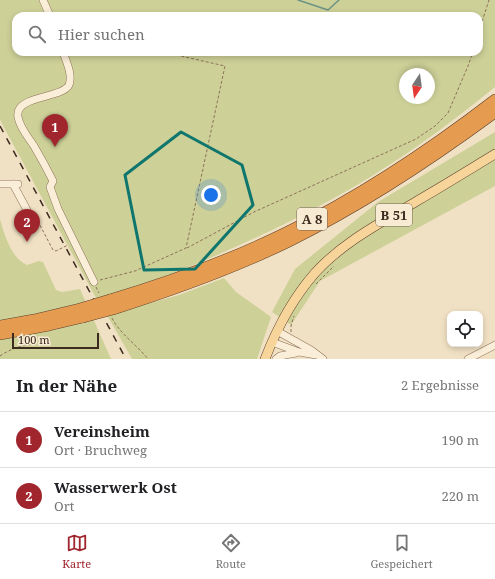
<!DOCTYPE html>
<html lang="de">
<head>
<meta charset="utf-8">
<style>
  body { margin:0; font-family:"Noto Serif",serif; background:#f2f2f2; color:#202124 }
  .controls { position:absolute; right:12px; bottom:12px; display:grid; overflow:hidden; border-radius:8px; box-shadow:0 2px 6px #0003 }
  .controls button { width:36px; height:36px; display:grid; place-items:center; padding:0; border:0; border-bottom:1px solid #e0e0e0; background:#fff; color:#202124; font:20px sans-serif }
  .compass { position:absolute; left:399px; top:68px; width:36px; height:36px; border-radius:50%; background:#fff; box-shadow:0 2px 6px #0003; rotate:193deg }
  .scale { position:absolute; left:12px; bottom:10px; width:87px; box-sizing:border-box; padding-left:4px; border:2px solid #3c2b1e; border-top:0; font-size:11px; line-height:14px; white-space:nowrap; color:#3c2b1e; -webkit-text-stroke:3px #f8ebd4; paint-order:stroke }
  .you { position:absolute; left:211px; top:195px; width:14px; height:14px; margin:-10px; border:3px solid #fff; border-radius:50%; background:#1a73e8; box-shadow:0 0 0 6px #1a73e833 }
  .badge { display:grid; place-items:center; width:26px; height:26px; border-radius:50%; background:#a0252d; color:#fff; font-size:13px; font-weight:700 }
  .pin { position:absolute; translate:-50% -33px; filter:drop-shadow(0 1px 2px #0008) }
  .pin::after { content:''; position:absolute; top:21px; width:14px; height:12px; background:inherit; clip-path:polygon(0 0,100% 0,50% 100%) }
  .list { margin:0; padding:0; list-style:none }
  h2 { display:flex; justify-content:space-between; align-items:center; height:52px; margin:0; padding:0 16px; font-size:17px }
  h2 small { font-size:13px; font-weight:400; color:#757577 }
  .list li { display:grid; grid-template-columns:26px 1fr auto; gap:12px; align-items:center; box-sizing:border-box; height:56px; padding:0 16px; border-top:1px solid #e0e0e0 }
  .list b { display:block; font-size:15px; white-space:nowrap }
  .list p { margin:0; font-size:13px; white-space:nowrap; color:#757577 }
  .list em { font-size:13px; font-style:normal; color:#757577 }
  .icon { flex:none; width:22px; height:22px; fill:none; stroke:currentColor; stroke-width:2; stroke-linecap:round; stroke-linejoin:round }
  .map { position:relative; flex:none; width:495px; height:359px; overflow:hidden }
  .search { position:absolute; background:#fff; box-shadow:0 2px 6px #0003; left:12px; right:12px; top:12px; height:44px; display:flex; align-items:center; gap:10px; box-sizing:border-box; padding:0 14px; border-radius:12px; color:#757577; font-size:15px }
  .sheet { height:164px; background:#fff }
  nav { display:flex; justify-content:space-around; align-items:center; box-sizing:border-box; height:56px; border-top:1px solid #e0e0e0; background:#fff; font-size:11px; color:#757577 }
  nav a { display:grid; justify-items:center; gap:2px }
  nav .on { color:#a0252d }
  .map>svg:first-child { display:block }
  .green { fill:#cdd097; fill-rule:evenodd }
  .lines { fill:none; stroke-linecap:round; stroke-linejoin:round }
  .stream { stroke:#6c9387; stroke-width:1.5 }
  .minor-casing { stroke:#8d7259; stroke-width:8 }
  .major-casing { stroke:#5b402d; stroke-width:10 }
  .highway-casing { stroke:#5b402d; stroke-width:12 }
  .path { stroke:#8d7259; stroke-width:1; stroke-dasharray:3 2; stroke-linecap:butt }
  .minor { stroke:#fbeed8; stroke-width:7 }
  .major { stroke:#f6d49a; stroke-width:9 }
  .highway { stroke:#e59b50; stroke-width:11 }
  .rail { stroke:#3c2b1e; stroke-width:1.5; stroke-dasharray:7 7; stroke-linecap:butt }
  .highway-bridge-casing { stroke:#5b402d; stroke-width:12; stroke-linecap:butt }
  .highway-bridge { stroke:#e59b50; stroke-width:11 }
  .marked { fill:none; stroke:#0f766e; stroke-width:3; stroke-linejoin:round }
  .labels { text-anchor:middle; stroke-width:3; stroke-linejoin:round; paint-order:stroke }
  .shield { fill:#f8ebd4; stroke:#746555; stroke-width:1 }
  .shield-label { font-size:13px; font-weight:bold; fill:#3c2b1e }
</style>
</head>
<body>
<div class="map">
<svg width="495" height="359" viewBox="0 0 495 359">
  <rect width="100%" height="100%" fill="#f1e1c4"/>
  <path class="green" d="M0,0H495V87C457,118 417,148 375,174C322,207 266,234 208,259C176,273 142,284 109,295L96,298L0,120ZM16,16H479V52H16ZM405,74H429V98H405Z
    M495,132V186L320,281L291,325L272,312L295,269L378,202Z
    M0,219C4,234 11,258 27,265L39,261L43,262L56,290L62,292L80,289L111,359H0Z
    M224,278L236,292L271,317L257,359H132L107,315L179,295Z"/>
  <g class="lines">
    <path class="stream" d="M298,0L328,10L339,0"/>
    <g class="minor-casing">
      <path id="minor" d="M43,0L50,16
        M63,52C66,61 73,75 69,85C62,99 14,95 18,117C20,128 28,137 34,146C41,158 47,169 53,181L50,187L58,209L94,282
        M0,184H18
        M13,184L27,210
        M277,331L311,350L323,359
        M272,342L299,352L316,355
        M276,359L280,356L296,353
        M468,359L495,345"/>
    </g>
    <g class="major-casing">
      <path id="major" d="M265,359C277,328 293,298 315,273C343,242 382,222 417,201C443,186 469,170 495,154"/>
    </g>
    <g class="highway-casing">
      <path id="highway" d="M110,300C170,282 229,261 286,233C359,197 430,150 495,100
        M113,309C173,290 232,269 289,241C362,205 430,160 495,112
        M0,326L34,320L80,309
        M0,334L49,325L83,317"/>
    </g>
    <path class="path" d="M479,31L489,0
      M33,212L53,250L56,251L68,245
      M187,248L254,212L416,139L435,126L448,113L468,66L473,52
      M100,280L135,271L186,248L225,66L163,52
      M316,284L334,266
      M96,287L99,293
      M112,318C120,334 137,345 148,359
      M291,332V326L294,316
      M0,356C10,349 20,346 32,344"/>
    <use href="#minor" class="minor"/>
    <use href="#major" class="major"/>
    <use href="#highway" class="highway"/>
    <path class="rail" d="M0,126L126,359"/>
    <g class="highway-bridge-casing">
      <path id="highway-bridge" d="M80,309L110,300
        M83,317L113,309"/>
    </g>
    <use href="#highway-bridge" class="highway-bridge"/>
  </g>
  <path class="marked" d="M181,132L242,165L253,205L195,269L144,270L125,175Z"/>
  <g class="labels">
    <g class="shield">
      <rect x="376" y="204" width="36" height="22" rx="3"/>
      <rect x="297" y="208" width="30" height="22" rx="3"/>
    </g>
    <g class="shield-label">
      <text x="394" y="220">B 51</text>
      <text x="312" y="224">A 8</text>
    </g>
  </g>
</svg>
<div class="controls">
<button><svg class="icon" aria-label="locate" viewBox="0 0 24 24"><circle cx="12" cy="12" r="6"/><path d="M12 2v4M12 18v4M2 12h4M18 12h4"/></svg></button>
</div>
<svg class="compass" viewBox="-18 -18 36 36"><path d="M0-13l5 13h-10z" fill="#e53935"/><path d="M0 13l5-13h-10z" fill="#757577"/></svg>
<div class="scale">100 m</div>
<div class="you"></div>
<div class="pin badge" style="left:55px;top:147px">1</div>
<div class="pin badge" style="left:27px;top:242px">2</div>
<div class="search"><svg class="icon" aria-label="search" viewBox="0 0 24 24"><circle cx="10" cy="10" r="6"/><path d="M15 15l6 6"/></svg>Hier suchen</div>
</div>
<section class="sheet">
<h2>In der Nähe<small>2 Ergebnisse</small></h2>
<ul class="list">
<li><span class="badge">1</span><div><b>Vereinsheim</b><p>Ort · Bruchweg</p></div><em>190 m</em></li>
<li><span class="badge">2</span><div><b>Wasserwerk Ost</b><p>Ort</p></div><em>220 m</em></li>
</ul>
</section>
<nav>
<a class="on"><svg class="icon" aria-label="map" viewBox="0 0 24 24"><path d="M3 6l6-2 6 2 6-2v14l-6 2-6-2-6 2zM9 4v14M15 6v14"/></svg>Karte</a>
<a><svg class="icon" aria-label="directions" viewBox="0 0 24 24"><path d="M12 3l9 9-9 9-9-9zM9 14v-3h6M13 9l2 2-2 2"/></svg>Route</a>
<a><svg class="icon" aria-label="saved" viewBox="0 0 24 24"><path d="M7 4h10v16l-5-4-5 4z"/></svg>Gespeichert</a>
</nav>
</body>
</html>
